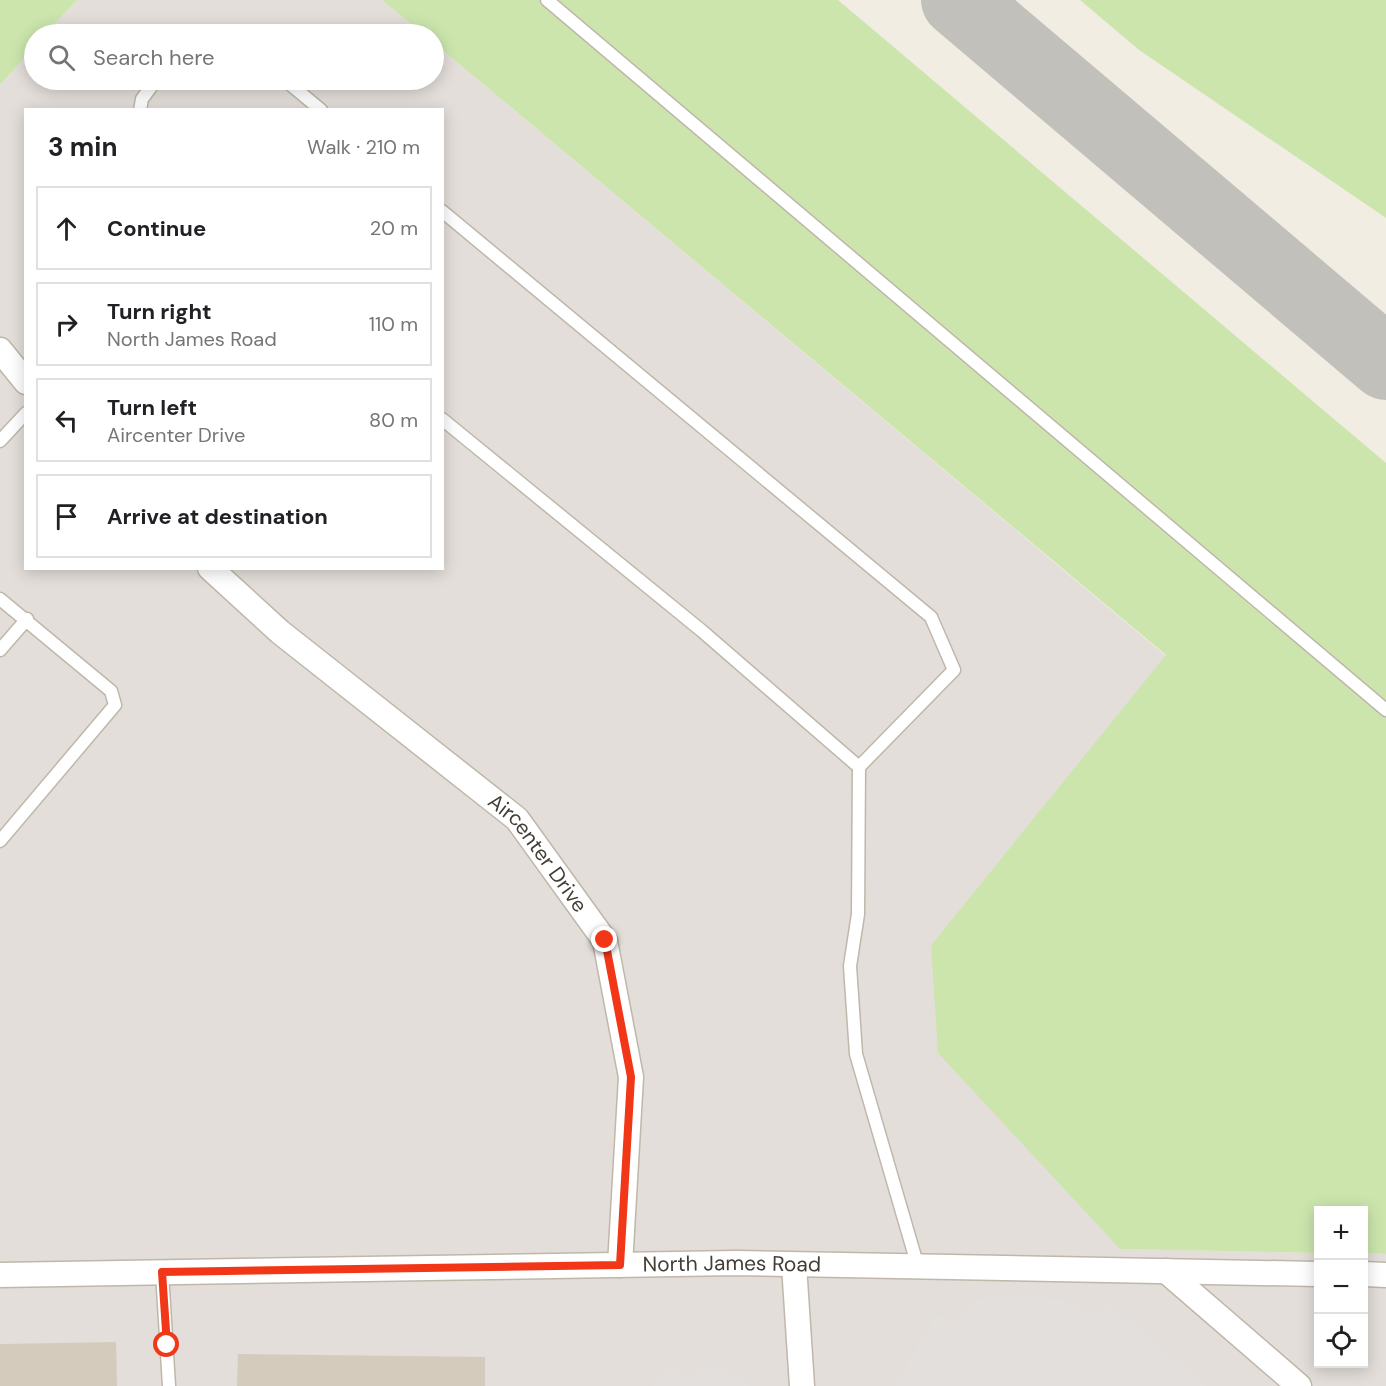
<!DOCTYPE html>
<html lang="en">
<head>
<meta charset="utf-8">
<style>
  body { margin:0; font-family:"DM Sans",sans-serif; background:#f2f2f2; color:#202124 }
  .controls { position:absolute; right:18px; bottom:18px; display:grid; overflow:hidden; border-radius:0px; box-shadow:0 3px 15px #0003 }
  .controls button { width:54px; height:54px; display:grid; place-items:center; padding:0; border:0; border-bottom:2px solid #e0e0e0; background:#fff; color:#202124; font:30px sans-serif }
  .stop { position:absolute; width:18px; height:18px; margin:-14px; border:4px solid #f23719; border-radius:50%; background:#fff }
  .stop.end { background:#f23719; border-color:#fff; box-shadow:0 2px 6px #0008 }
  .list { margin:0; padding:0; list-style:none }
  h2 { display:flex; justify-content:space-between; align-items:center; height:78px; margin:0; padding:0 24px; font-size:26px }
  h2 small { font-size:20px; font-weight:400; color:#757577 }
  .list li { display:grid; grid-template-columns:39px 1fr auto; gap:18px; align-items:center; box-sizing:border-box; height:84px; margin:0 12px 12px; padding:0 12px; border:2px solid #e0e0e0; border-radius:0px }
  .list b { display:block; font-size:22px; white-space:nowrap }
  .list p { margin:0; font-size:20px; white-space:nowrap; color:#757577 }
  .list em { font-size:20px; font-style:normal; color:#757577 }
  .icon { flex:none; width:33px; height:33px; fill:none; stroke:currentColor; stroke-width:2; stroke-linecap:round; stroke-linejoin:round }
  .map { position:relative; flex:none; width:1386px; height:1386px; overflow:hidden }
  .search { position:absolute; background:#fff; box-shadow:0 3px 15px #0003; left:24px; top:24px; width:420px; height:66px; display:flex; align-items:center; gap:15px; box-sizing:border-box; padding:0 21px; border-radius:33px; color:#757577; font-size:22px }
  .panel { position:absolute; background:#fff; box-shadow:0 3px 15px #0003; left:24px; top:108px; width:420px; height:462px; border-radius:0px }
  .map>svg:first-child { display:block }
  .industrial { fill:#e3ded9; fill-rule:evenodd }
  .green { fill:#cce5ad }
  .parking { fill:#e2dfdc }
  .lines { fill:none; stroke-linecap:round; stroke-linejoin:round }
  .taxiway { stroke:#c2c0bb; stroke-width:74 }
  .building { fill:#d5cbbc }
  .lane-casing { stroke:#bfb7aa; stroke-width:15 }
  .street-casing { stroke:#bfb7aa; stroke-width:27 }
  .lane { stroke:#fff; stroke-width:12 }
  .street { stroke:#fff; stroke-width:24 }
  .route { stroke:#f23719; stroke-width:8 }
  .labels { text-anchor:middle; stroke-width:4.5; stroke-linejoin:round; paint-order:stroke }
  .street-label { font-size:21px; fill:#433d34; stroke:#fff }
</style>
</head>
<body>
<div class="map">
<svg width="1386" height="1386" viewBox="0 0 1386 1386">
  <rect width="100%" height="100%" fill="#f1ede3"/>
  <path class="industrial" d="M77,0H382L423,34H45Z
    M434,43L1166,656L931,945L1120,1249L1318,1253V1364H1364V1253L1386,1254V1386H0V85L34,47V80H434ZM26,110H442V568H26Z"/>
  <path class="green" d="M0,0H77L45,34H34V47L0,85Z
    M382,0H838L1386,463V1254L1364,1253V1210H1318V1253L1120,1249L938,1053L931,945L1166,655L434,43V34H423Z
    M1080,0H1386V218L1139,50Z"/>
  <path class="parking" d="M991,1294L1058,1299L1076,1304L1096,1318L1109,1303L1207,1386H894L936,1315L954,1322L973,1303Z
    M670,1363L687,1377L704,1366L721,1365L751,1386H651Z"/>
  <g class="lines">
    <path class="taxiway" d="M958,0L1386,363"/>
  </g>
  <path class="building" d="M116,1342L117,1386H0V1344Z
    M238,1354L485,1357V1386H237Z"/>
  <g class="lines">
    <g class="lane-casing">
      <path id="lane" d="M547,0L1386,710
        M285,80L321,110
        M140,110L142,99L156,80
        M442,211L931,617L954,670L859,767L858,914L850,966L856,1054L918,1267
        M442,419L702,631L859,767
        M0,441L26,413
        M0,599L111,691L115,705L0,841
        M0,650L27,619
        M162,1272L169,1386"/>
    </g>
    <g class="street-casing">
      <g id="street">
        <path d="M0,350L26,382"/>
        <path id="s1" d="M210,568L280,632L517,819L605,941L631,1077L620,1265"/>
        <path d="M794,1265L802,1386"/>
        <path d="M1166,1271L1299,1386"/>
        <path d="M1364,1274L1386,1275"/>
        <path id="s2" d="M0,1275L736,1263L1318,1274"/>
      </g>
    </g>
    <use href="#lane" class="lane"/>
    <use href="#street" class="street"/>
  </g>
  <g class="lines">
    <path class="route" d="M167,1345L162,1272L620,1265L631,1077L605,940"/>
  </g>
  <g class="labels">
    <g class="street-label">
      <text dy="7" stroke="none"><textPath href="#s1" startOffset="436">Aircenter Drive</textPath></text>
      <text dy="7" stroke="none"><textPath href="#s2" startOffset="732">North James Road</textPath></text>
    </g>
  </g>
</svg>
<div class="controls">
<button>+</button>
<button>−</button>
<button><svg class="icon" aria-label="locate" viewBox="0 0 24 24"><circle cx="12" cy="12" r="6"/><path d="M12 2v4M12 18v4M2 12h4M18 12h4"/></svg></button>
</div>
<div class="stop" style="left:167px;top:1345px"></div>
<div class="stop end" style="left:605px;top:940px"></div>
<div class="search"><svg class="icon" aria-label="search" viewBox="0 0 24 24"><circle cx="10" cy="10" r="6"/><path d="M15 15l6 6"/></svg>Search here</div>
<section class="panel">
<h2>3 min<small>Walk · 210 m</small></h2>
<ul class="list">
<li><svg class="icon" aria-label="ahead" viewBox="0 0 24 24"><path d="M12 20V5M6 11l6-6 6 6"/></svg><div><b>Continue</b></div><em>20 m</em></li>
<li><svg class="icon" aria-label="right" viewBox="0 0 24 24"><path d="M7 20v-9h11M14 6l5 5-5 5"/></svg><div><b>Turn right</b><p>North James Road</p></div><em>110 m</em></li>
<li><svg class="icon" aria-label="left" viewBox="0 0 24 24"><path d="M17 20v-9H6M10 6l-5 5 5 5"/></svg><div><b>Turn left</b><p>Aircenter Drive</p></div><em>80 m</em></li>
<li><svg class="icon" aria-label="arrive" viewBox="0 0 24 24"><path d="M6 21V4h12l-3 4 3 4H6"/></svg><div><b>Arrive at destination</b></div></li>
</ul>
</section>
</div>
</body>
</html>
